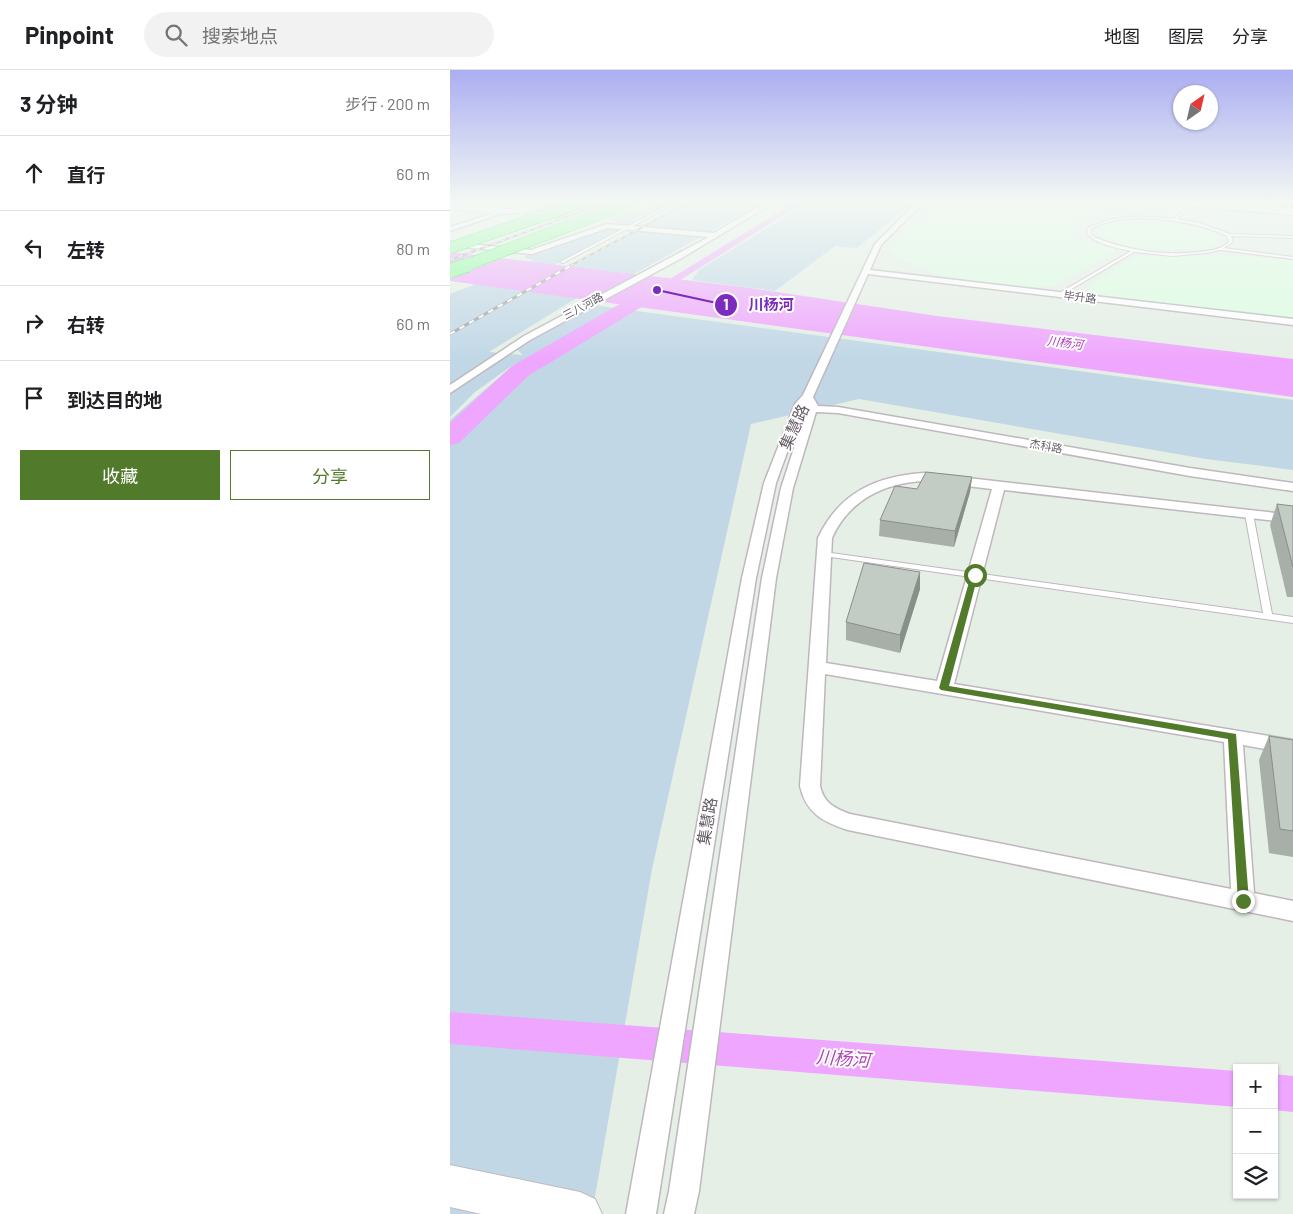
<!DOCTYPE html>
<html lang="zh">
<head>
<meta charset="utf-8">
<style>
  body { margin:0; font-family:Barlow,"Noto Sans SC",sans-serif; background:#f2f2f2; color:#202124 }
  .controls { position:absolute; right:15px; bottom:15px; display:grid; overflow:hidden; border-radius:0px; box-shadow:0 1px 4px #0004 }
  .controls button { width:45px; height:45px; display:grid; place-items:center; padding:0; border:0; border-bottom:1px solid #e0e0e0; background:#fff; color:#202124; font:25px sans-serif }
  .compass { position:absolute; left:723px; top:15px; width:45px; height:45px; border-radius:50%; background:#fff; box-shadow:0 1px 4px #0004; rotate:34deg }
  .stop { position:absolute; width:15px; height:15px; margin:-11px; border:4px solid #527a2b; border-radius:50%; background:#fff }
  .stop.end { background:#527a2b; border-color:#fff; box-shadow:0 1px 5px #0008 }
  .list { margin:0; padding:0; list-style:none }
  h2 { display:flex; justify-content:space-between; align-items:center; height:65px; margin:0; padding:0 20px; font-size:21px }
  h2 small { font-size:16px; font-weight:400; color:#757577 }
  .list li { display:grid; grid-template-columns:32px 1fr auto; gap:15px; align-items:center; box-sizing:border-box; height:75px; padding:0 20px; border-top:1px solid #e0e0e0 }
  .list b { display:block; font-size:19px; white-space:nowrap }
  .list em { font-size:16px; font-style:normal; color:#757577 }
  .actions { display:flex; gap:10px; padding:15px 20px }
  .actions a { flex:1; padding:11px 0; border:1px solid #527a2b; border-radius:0px; text-align:center; font-size:18px; color:#527a2b }
  .actions .main { background:#527a2b; color:#fff }
  .icon { flex:none; width:28px; height:28px; fill:none; stroke:currentColor; stroke-width:2; stroke-linecap:round; stroke-linejoin:round }
  .map { position:relative; flex:none; width:843px; height:1144px; overflow:hidden }
  header { display:flex; align-items:center; gap:30px; box-sizing:border-box; height:70px; padding:0 25px; background:#fff; border-bottom:1px solid #e0e0e0 }
  header strong { font-size:24px }
  nav { display:flex; gap:28px; margin-inline-start:auto; font-size:18px }
  .search { width:350px; height:45px; background:#f2f2f2; display:flex; align-items:center; gap:12px; box-sizing:border-box; padding:0 18px; border-radius:28px; color:#757577; font-size:19px }
  main { display:flex }
  aside { flex:1; background:#fff }
  .map>svg:first-child { display:block }
  .commercial { fill:#dbfde1 }
  .green { fill:#c1d7e6 }
  .water { fill:#efa6fe }
  .lines { fill:none; stroke-linecap:round; stroke-linejoin:round }
  .canal { fill:#efa6fe; fill-rule:evenodd }
  .river { fill:#efa6fe; fill-rule:evenodd }
  .lane-casing { stroke:#beb7be; stroke-width:2 }
  .street-casing { stroke:#beb7be; stroke-width:3 }
  .secondary-casing { stroke:#c0b8c0; stroke-width:2 }
  .highway-casing { stroke:#04ef19; stroke-width:2 }
  .lane { fill:#fff; fill-rule:evenodd }
  .street { fill:#fff; fill-rule:evenodd }
  .secondary { fill:#fff; fill-rule:evenodd }
  .highway { fill:#8ffb9f; fill-rule:evenodd }
  .rail-far1-casing { stroke:#a7a4a7; stroke-width:2 }
  .rail-casing { stroke:#a7a4a7; stroke-width:3 }
  .rail-far1 { stroke:#fff; stroke-width:1; stroke-dasharray:4.5; stroke-linecap:butt }
  .rail { stroke:#fff; stroke-width:2; stroke-dasharray:5.5; stroke-linecap:butt }
  .primary-bridge-casing { stroke:#5def6f; stroke-width:12; stroke-linecap:butt }
  .highway-bridge-far1-casing { stroke:#04ef19; stroke-width:12; stroke-linecap:butt }
  .highway-bridge-casing { stroke:#04ef19; stroke-width:15; stroke-linecap:butt }
  .primary-bridge { stroke:#abfebe; stroke-width:11 }
  .highway-bridge-far1 { stroke:#8ffb9f; stroke-width:11 }
  .highway-bridge { stroke:#8ffb9f; stroke-width:14 }
  .wall { fill:#a8afa9 }
  .shaded-wall { fill:#888f89 }
  .building { fill:#c3ccc4; stroke:#888f89 }
  .route { fill:#527a2b }
  .labels { text-anchor:middle; stroke-width:4; stroke-linejoin:round; paint-order:stroke }
  .far-street-label { font-size:11px; fill:#645c65; stroke:#fff }
  .far-water-label { font-size:12px; font-style:italic; fill:#af45b8; stroke:#fff }
  .near-street-label { font-size:16px; fill:#645c65; stroke:#fff }
  .near-water-label { font-size:18px; font-style:italic; fill:#af45b8; stroke:#fff }
  .leader { fill:none; stroke:#7b2cbf; stroke-width:2 }
  .callout-dot { fill:#7b2cbf; stroke:#fff; stroke-width:2 }
  .mark-label { font-size:15px; text-anchor:middle; font-weight:bold; fill:#fff }
  .callout-label { font-size:15px; text-anchor:middle; font-weight:bold; fill:#7b2cbf; stroke:#fff; stroke-width:4; stroke-linejoin:round; paint-order:stroke }
</style>
</head>
<body>
<header>
<strong>Pinpoint</strong>
<div class="search"><svg class="icon" aria-label="search" viewBox="0 0 24 24"><circle cx="10" cy="10" r="6"/><path d="M15 15l6 6"/></svg>搜索地点</div>
<nav><a>地图</a><a>图层</a><a>分享</a></nav>
</header>
<main>
<aside>
<h2>3 分钟<small>步行 · 200 m</small></h2>
<ul class="list">
<li><svg class="icon" aria-label="ahead" viewBox="0 0 24 24"><path d="M12 20V5M6 11l6-6 6 6"/></svg><div><b>直行</b></div><em>60 m</em></li>
<li><svg class="icon" aria-label="left" viewBox="0 0 24 24"><path d="M17 20v-9H6M10 6l-5 5 5 5"/></svg><div><b>左转</b></div><em>80 m</em></li>
<li><svg class="icon" aria-label="right" viewBox="0 0 24 24"><path d="M7 20v-9h11M14 6l5 5-5 5"/></svg><div><b>右转</b></div><em>60 m</em></li>
<li><svg class="icon" aria-label="arrive" viewBox="0 0 24 24"><path d="M6 21V4h12l-3 4 3 4H6"/></svg><div><b>到达目的地</b></div></li>
</ul>
<div class="actions"><a class="main">收藏</a><a>分享</a></div>
</aside>
<div class="map">
<svg width="843" height="1144" viewBox="0 0 843 1144">
  <rect width="100%" height="100%" fill="#e5efe6"/>
  <path class="commercial" d="M488,130H662L732,136L719,146L684,144L649,146L632,151L623,157V163L630,169L667,180L604,215L580,218L521,211L485,204L447,187L442,179Z
    M707,150L743,155L758,160L768,165L770,170L765,175L754,178L715,180L673,175L659,171L650,166L647,161L650,157L659,153L672,151Z
    M775,185L843,190V248L652,226L636,218L687,186Z"/>
  <path class="green" d="M214,130H227L179,154L160,152Z
    M249,130H317L184,204L122,197L198,155Z
    M363,130H466L407,178L385,176L325,221L242,210L249,200Z
    M174,157L104,195L81,192L83,190L74,188L77,184L95,182L153,158Z
    M26,214L130,226L39,282L73,285L63,276L135,234L843,330V400L756,389L409,329L301,354L202,799L142,1144H0V350L67,292L25,322L0,347V224Z"/>
  <path class="water" d="M0,182L293,217L487,246L843,289V327L0,211Z"/>
  <g class="lines">
    <path class="canal" d="M348,130H358L211,222H203L202,220Z
      M0,942L787,1001V1037L0,974Z
      M824,1004L843,1006V1042L824,1040Z"/>
    <path class="river" d="M207,215L213,216L216,220L213,224L78,306L9,373L0,375V353L62,296L201,216Z"/>
    <g class="lane-casing">
      <path id="lane" d="M228,130H232L113,193L110,192Z
        M838,130H842V140L840,141L838,140Z
        M742,133L745,134L727,149L750,153L780,164L843,166V168L781,166L783,172L774,178L843,187V189L771,180L756,183L723,186L684,182L610,226L606,225L681,181C667,178 647,175 637,164L638,158C665,144 694,145 724,149ZM688,148C719,149 749,153 777,166L779,172C776,174 773,177 769,178C763,181 754,181 747,182C712,186 677,180 644,167L641,164V159C656,151 670,149 688,148Z
        M796,442H799L803,444L822,544L843,547V553L374,486L370,484L374,482L813,543L795,444Z"/>
    </g>
    <g class="street-casing">
      <path id="street" d="M320,130H328L230,189L80,270L0,323V315L74,266L259,167L158,158L82,184L0,176V172L81,180L157,154L264,163Z
        M469,130H476L431,175L420,200L843,249V255L418,204L363,327L368,336L388,337L740,398L843,413V421L740,406L388,343L366,342L343,418L326,508L249,1121L244,1144H214L219,1121L312,508L331,418L356,341H352L326,413L306,508L206,1144H176L292,508L314,413L345,334L353,325L425,174Z
        M50,141L55,142L0,161V157Z
        M474,403L843,445V453L554,420L504,614L843,670V684L793,675L804,823L843,831V851L398,760C373,752 356,743 350,716L368,468C389,423 426,406 474,403ZM474,411L542,419L487,611L376,593L382,468C399,430 434,413 474,411ZM375,604L774,672L781,819L400,744C384,738 374,733 370,716Z"/>
    </g>
    <g class="secondary-casing">
      <path id="secondary" d="M93,130H106C76,152 34,142 0,139V133L60,139Z
        M698,130H737L843,139V145L702,133Z
        M0,1095L130,1122L145,1129L152,1144H31L0,1137Z"/>
    </g>
    <g class="highway-casing">
      <path id="highway" d="M135,130H150L108,147L104,148L99,145Z"/>
    </g>
    <use href="#lane" class="lane"/>
    <use href="#street" class="street"/>
    <use href="#secondary" class="secondary"/>
    <use href="#highway" class="highway"/>
    <g class="rail-far1-casing">
      <path id="rail-far1" d="M0,190L163,130
        M120,196L243,130"/>
    </g>
    <g class="rail-casing">
      <path id="rail" d="M0,264L122,195"/>
    </g>
    <use href="#rail-far1" class="rail-far1"/>
    <use href="#rail" class="rail"/>
    <g class="primary-bridge-casing">
      <path id="primary-bridge" d="M159,145L196,130"/>
    </g>
    <g class="highway-bridge-far1-casing">
      <path id="highway-bridge-far1" d="M0,178L132,132
        M14,196L187,130"/>
    </g>
    <g class="highway-bridge-casing">
      <path id="highway-bridge" d="M0,201L17,195"/>
    </g>
    <use href="#primary-bridge" class="primary-bridge"/>
    <use href="#highway-bridge-far1" class="highway-bridge-far1"/>
    <use href="#highway-bridge" class="highway-bridge"/>
  </g>
  <path class="wall" d="M522,407L520,422L504,477L429,466L430,450Z
    M827,434L843,436V527H837L820,455Z
    M470,502V519L450,583L396,570V552Z
    M819,666L843,670V787L819,783L809,690Z"/>
  <path class="shaded-wall" d="M522,407L520,422L504,477L505,461Z
    M470,502V519L450,583V565Z"/>
  <path class="building" d="M476,402L522,407L505,461L430,450L445,416L467,419Z
    M827,434L843,436V497Z
    M414,493L470,502L450,565L396,552Z
    M819,666L843,670V761L830,759Z"/>
  <linearGradient id="sky" x2="0" y2="1"><stop stop-color="#abaef1"/><stop offset="0.45" stop-color="#f3f8f4"/><stop offset="1" stop-color="#f3f8f4" stop-opacity="0"/></linearGradient>
  <rect width="843" height="291" fill="url(#sky)"/>
  <path class="route" d="M525,503L528,505L499,616L786,664L799,831L797,835H789L788,831L778,669L491,620L489,618L521,505Z"/>
  <g class="labels">
    <g class="far-street-label">
      <text transform="translate(630 227) rotate(7)" y="4">毕升路</text>
      <text transform="translate(133 236) rotate(-28)" y="4">三八河路</text>
      <text transform="translate(596 376) rotate(10)" y="4">杰科路</text>
    </g>
    <g class="far-water-label">
      <text transform="translate(615 273) rotate(7)" y="4">川杨河</text>
    </g>
    <g class="near-street-label">
      <text transform="translate(344 357) rotate(-65)" y="6">集慧路</text>
      <text transform="translate(257 751) rotate(-80)" y="6">集慧路</text>
    </g>
    <g class="near-water-label">
      <text transform="translate(393 989) rotate(4)" y="6">川杨河</text>
    </g>
  </g>
  <path class="leader" d="M207 220L276 235"/>
  <g class="callout-dot">
    <circle cx="207" cy="220" r="5"/>
    <circle cx="276" cy="235" r="12"/>
  </g>
  <g class="mark-label">
    <text x="276" y="240">1</text>
  </g>
  <g class="callout-label">
    <text x="321" y="240">川杨河</text>
  </g>
</svg>
<div class="controls">
<button>+</button>
<button>−</button>
<button><svg class="icon" aria-label="layers" viewBox="0 0 24 24"><path d="M12 4l9 5-9 5-9-5zM3 14l9 5 9-5"/></svg></button>
</div>
<svg class="compass" viewBox="-18 -18 36 36"><path d="M0-13l5 13h-10z" fill="#e53935"/><path d="M0 13l5-13h-10z" fill="#757577"/></svg>
<div class="stop" style="left:525px;top:505px"></div>
<div class="stop end" style="left:793px;top:831px"></div>
</div>
</main>
</body>
</html>
